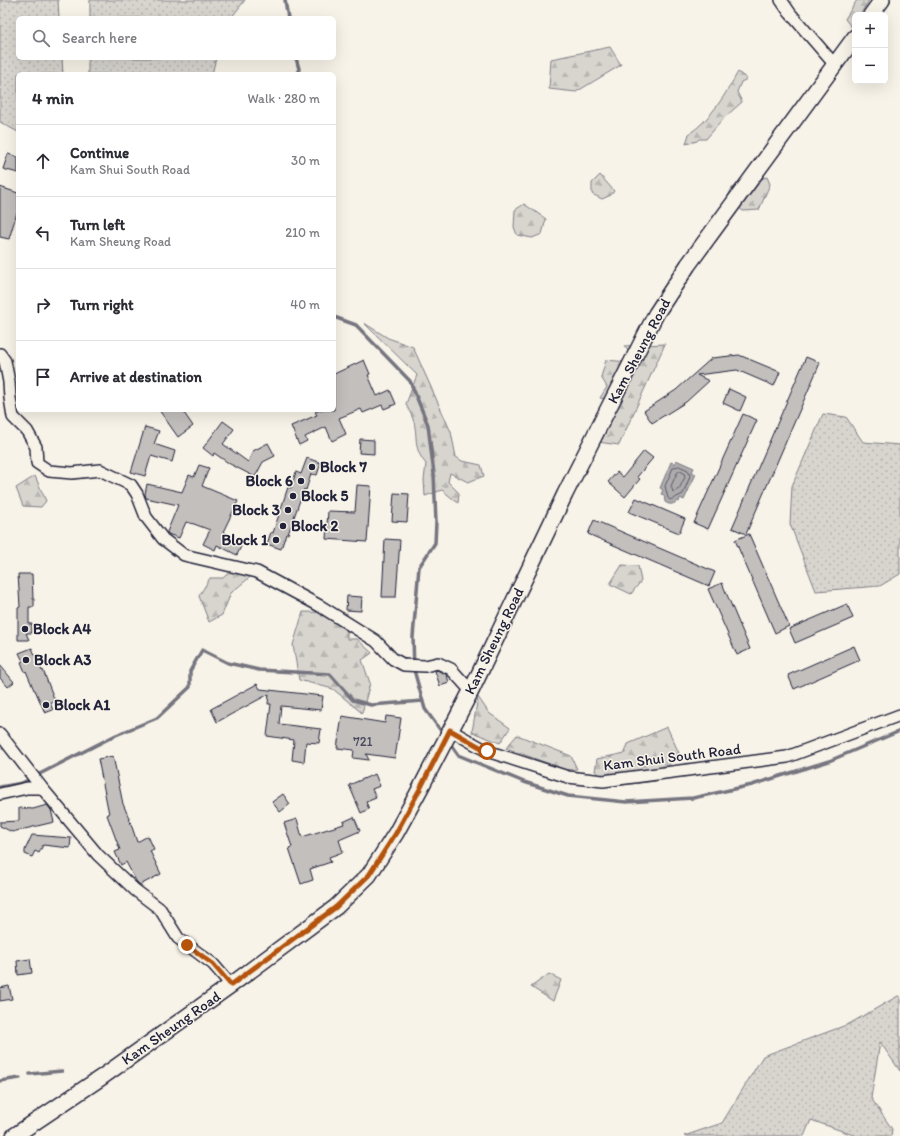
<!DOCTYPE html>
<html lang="en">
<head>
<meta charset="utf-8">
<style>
  body { margin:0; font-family:Itim,sans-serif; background:#f7f7f7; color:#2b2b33 }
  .controls { position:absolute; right:12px; top:12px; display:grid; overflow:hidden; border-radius:6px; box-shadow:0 4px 16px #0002 }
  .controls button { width:36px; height:36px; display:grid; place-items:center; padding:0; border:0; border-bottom:1px solid #e1e1e2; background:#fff; color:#2b2b33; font:20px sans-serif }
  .stop { position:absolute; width:12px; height:12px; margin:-9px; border:3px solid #b45309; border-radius:50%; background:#fff }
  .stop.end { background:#b45309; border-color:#fff; box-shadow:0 1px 4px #0008 }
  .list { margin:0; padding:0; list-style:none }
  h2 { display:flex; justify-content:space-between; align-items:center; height:52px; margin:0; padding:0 16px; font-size:17px }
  h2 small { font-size:13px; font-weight:400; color:#7c7c81 }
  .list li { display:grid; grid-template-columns:26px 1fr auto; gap:12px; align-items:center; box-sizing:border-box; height:72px; padding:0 16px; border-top:1px solid #e1e1e2 }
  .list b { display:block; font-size:15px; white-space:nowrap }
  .list p { margin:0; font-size:13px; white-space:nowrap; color:#7c7c81 }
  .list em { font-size:13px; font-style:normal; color:#7c7c81 }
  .icon { flex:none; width:22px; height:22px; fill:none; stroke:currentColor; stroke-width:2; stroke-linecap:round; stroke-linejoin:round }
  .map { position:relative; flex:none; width:900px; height:1136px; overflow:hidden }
  .search { position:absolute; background:#fff; box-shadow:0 4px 16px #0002; left:16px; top:16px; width:320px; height:44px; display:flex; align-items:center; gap:10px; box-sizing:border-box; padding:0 14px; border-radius:6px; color:#7c7c81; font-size:15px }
  .panel { position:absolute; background:#fff; box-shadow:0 4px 16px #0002; left:16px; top:72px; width:320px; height:340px; border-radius:6px }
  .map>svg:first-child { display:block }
  .grass { fill:url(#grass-dots); stroke:#7d7c85 }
  .forest { fill:url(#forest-firs); stroke:#7d7c85 }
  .water { fill:#aeabad; stroke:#76747f }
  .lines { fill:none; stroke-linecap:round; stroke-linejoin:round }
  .shore { stroke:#5a5969; stroke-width:1 }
  .stream { stroke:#76747f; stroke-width:3.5 }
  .building { fill:#c2bfbd; stroke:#22223b }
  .street-casing { stroke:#22223b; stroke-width:14 }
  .secondary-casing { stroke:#22223b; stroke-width:18 }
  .street { stroke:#f7f3e8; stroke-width:11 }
  .secondary { stroke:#f7f3e8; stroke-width:15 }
  .route { stroke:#b45309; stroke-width:5 }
  .poi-dot { fill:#22223b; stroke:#f7f3e8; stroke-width:1.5 }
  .labels { text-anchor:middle; stroke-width:3; stroke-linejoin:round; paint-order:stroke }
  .number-label { font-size:13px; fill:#4a495c }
  .street-label { font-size:15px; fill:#22223b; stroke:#f7f3e8 }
  .poi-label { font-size:15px; font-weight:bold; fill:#22223b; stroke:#f7f3e8; text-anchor:start }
</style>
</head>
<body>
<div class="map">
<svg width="900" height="1136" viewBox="0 0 900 1136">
  <defs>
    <pattern id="grass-dots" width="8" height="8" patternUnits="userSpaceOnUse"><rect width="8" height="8" fill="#d8d5cf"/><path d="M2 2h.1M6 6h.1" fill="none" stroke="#b9b7b3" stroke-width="1.8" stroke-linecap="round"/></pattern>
    <pattern id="forest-firs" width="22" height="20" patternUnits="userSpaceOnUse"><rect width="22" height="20" fill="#d8d5cf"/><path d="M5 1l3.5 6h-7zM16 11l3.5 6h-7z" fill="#b9b7b3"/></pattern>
  </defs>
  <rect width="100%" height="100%" fill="#f7f3e8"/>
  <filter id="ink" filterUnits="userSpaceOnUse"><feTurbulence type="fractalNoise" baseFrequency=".025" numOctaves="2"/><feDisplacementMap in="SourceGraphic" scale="8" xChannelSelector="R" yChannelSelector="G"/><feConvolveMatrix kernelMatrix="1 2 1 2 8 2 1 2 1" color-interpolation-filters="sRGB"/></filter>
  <g filter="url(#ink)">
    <path class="grass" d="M0,0H58L59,18H18V58H62L63,74H18V132L0,122Z
      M90,0H245L231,18H90Z
      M88,58H216L212,74H88Z
      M823,414L846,417L863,442L900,445V574L880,586L816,591L790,524L792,486Z
      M898,996H900V1071L880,1042L871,1098L892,1129L891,1136H856L811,1120L804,1136H684L722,1123L763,1056L849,1024Z"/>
    <path class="forest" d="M857,0H869L860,15H855V25L853,29L845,19Z
      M610,47L621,65L576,92L549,89L551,59Z
      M738,72L747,79L741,82L737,92L742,102L725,117L706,139H699L697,141L686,144L689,134C711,119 725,95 738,72Z
      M600,175L614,191L611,195L602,199L592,194V183Z
      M767,177L770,184L759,210L743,211L727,198L732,188Z
      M524,204L546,219L542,234L532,238L517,235L514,227L515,210Z
      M364,323L388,338L413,347L451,432L456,457L462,461L481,465L484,476L468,482L450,473L448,482L459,493L458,503L442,490L425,496L424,480L426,464C413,448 418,440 414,422C412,415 408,409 406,404L417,375Z
      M665,344L619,445L598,442L621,401L600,398L607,387L601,377L606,360L639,363L624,346Z
      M35,476L46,501L41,507L23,506L16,488Z
      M239,563L250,577L231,593L222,615L209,622L199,596L210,578H223Z
      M622,565L638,566L641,581L631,594L610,584Z
      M303,612L347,613V639H357L372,653L362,660L370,683L362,713L333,689L299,680L293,645Z
      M478,697L489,713L510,728L500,743L472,732Z
      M667,727L679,753L656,781L614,786L595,771L597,759L625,753L628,744Z
      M517,735L571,756L577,769L566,770L506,748Z
      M549,974L561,980L553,1001L531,987Z"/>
    <path class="water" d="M676,460L694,468L692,472L696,474L684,500L680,498L679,502L677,501C673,505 669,505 665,502L664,495L661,494L663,490L660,488L671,462L675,464Z"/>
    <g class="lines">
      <path class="shore" d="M679,466L688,470L690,476L683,494L670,500L668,498L665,486L673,468Z
        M680,471L684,473L685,477L679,489L673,492L671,486L677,473Z"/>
      <path class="stream" d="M285,0L288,18
        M296,58L299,69L298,74
        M334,317L356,325L410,381L428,425L434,474L436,522L435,543L419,567L413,637L414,670L425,709L444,735
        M449,742L458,755L524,782L568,796L626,802L693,798L752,785L829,761L900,731
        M0,787L22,783L116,735L157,718L190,687V671L202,650L228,663L259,670L330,674L353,700L371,705L423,701
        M30,1074L62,1071
        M0,1081L20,1078"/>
    </g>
    <path class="building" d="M8,154L18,157V173L3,169Z
      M0,187L18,193V209L9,239L0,237Z
      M739,355L780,372L774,386L737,370L697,375L709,381L686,402L652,423L644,411L676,390L712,358Z
      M806,357L820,363L746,534L732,528Z
      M364,360L370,374L368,375L377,396L390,390L396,404L384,409L382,405L363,413L361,409L339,418L346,434L332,441L326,427L305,437L307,441L299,445L291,426L317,415L315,412L320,410H334V374Z
      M729,389L746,397L740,411L723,403Z
      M159,410H182L193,426L178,437Z
      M743,414L757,420L708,529L694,523Z
      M223,421L234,429L223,444L248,462L253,451L268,443L275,456L263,462L255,477L230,464L214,453L213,456L203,448Z
      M145,427L159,431L154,444L175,451L172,462L151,456L145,476L131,472Z
      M360,439L374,440V454L359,453Z
      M644,451L653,458L637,477L640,479L625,497L608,482L617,472L623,477Z
      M307,458L321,463L317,475L311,474L306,490L304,489L288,534H286L281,549L267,544L271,532L273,533L288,487L291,488L296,472L301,474Z
      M199,465L209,468L202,486L238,501L223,532L243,542L237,555L217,545L215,550L203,544L210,530L194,524L186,522L179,538L168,534L167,532L178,505L146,498L145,494L147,484L182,492L189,475L194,477Z
      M357,485L371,486L367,542L326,539L328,511L355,512Z
      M394,493L409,494L407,522L392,521Z
      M636,498L685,519L679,533L629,512Z
      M594,520L715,572L709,586L588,534Z
      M749,534L789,626L775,633L735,540Z
      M385,539L400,540L396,597H382Z
      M18,574H32L33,599H34V607H29V624H32V633H26L29,640H18V608L20,607Z
      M722,583L750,649L737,655L708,589Z
      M347,596L362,597L361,611L346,610Z
      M847,604L853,618L795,643L789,629Z
      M854,646L860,660L794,689L788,675Z
      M32,648L42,671L43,670L55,701L50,703L53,710L45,713L35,690H34L26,671L25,672L21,662L23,661L19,653Z
      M0,665L14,682L8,687L0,678Z
      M437,670L447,675L449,683L440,686L435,671Z
      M257,684L260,689L323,696L321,710L281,706L279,724L321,729L319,743L306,742L304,762L292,760L294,740L267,736L271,704H268L269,694L217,722L211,709Z
      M342,716L385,723L386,716L401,718L395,758L366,754L369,760L353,758L354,750L337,748Z
      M113,756L123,804L129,818L137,842L148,836L154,849L150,851L161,874L140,885L136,881L126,862L121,865L115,852L120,850L107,815L109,814L98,759Z
      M375,774L380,786L372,789L376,798L366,802L369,809L361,813L349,785Z
      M283,794L290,804L280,812L272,802Z
      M47,805L51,810L54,822L12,832L0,826V822L19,821V808L33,809Z
      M354,817L360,831L339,840L343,852L329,857L331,862L310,869L313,880L301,884L289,848L292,847L284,823L297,819L302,837L344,824L343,822Z
      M32,835L71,838L70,848L43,845L39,853L35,851L32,857L25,854V850Z
      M30,959L32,973L18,975L17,961Z
      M9,986L12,999L0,1001V988Z"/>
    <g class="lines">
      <g class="street-casing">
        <path id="street" d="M781,0L790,13L835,65
          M0,354L5,361L9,382L10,398L13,417L27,431L36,447L37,463L49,471L72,473L100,470L131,485L137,494L146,517L163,539L184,555L257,572L320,606L376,641L393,659L404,665L425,666L438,663L451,669L471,691
          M450,730L487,751L568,777L603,781L787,757L900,715
          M0,734L42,788L98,855L135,890L160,909L178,938L213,964L231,985
          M0,794L27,788H42"/>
      </g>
      <g class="secondary-casing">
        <path id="secondary" d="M871,15L882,0
          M14,1136L102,1077L231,985L336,907L369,875L396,833L420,789L471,691L565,494L656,314L688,265L855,37"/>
      </g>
      <use href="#street" class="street"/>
      <use href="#secondary" class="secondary"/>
    </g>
  </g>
  <g class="lines" filter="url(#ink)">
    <path class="route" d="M187,945L213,964L231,985L336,907L369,875L396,833L420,789L450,730L487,751"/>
  </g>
  <g class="poi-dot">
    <circle cx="312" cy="467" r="4"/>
    <circle cx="301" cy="481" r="4"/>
    <circle cx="293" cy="496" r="4"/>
    <circle cx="288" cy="510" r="4"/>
    <circle cx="283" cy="526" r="4"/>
    <circle cx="276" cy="540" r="4"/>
    <circle cx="25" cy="629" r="4"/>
    <circle cx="26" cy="660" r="4"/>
    <circle cx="46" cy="705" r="4"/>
  </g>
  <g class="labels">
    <g class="number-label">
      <text x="363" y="746">721</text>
    </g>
    <g class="street-label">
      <text transform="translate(639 351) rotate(-62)" y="5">Kam Sheung Road</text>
      <text transform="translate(494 641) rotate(-64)" y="5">Kam Sheung Road</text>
      <text transform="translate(672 757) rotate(-7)" y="5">Kam Shui South Road</text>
      <text transform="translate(171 1028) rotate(-35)" y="5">Kam Sheung Road</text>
    </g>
    <g class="poi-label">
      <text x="320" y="472">Block 7</text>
      <text x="293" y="486" text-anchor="end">Block 6</text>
      <text x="301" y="501">Block 5</text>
      <text x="280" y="515" text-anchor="end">Block 3</text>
      <text x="291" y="531">Block 2</text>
      <text x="268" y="545" text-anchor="end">Block 1</text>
      <text x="33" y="634">Block A4</text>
      <text x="34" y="665">Block A3</text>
      <text x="54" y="710">Block A1</text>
    </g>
  </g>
</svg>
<div class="controls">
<button>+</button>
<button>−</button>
</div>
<div class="stop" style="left:487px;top:751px"></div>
<div class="stop end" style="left:187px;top:945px"></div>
<div class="search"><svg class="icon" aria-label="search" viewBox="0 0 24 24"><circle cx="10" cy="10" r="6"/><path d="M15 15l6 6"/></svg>Search here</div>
<section class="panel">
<h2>4 min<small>Walk · 280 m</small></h2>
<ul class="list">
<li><svg class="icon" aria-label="ahead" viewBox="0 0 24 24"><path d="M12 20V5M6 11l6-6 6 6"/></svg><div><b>Continue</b><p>Kam Shui South Road</p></div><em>30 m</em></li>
<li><svg class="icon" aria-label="left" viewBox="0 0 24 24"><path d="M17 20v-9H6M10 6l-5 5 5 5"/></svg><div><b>Turn left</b><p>Kam Sheung Road</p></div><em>210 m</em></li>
<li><svg class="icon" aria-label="right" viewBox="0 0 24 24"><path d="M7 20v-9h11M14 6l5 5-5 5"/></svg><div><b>Turn right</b></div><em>40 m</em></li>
<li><svg class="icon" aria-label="arrive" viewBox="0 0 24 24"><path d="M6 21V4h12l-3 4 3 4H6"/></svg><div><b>Arrive at destination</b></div></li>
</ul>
</section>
</div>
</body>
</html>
